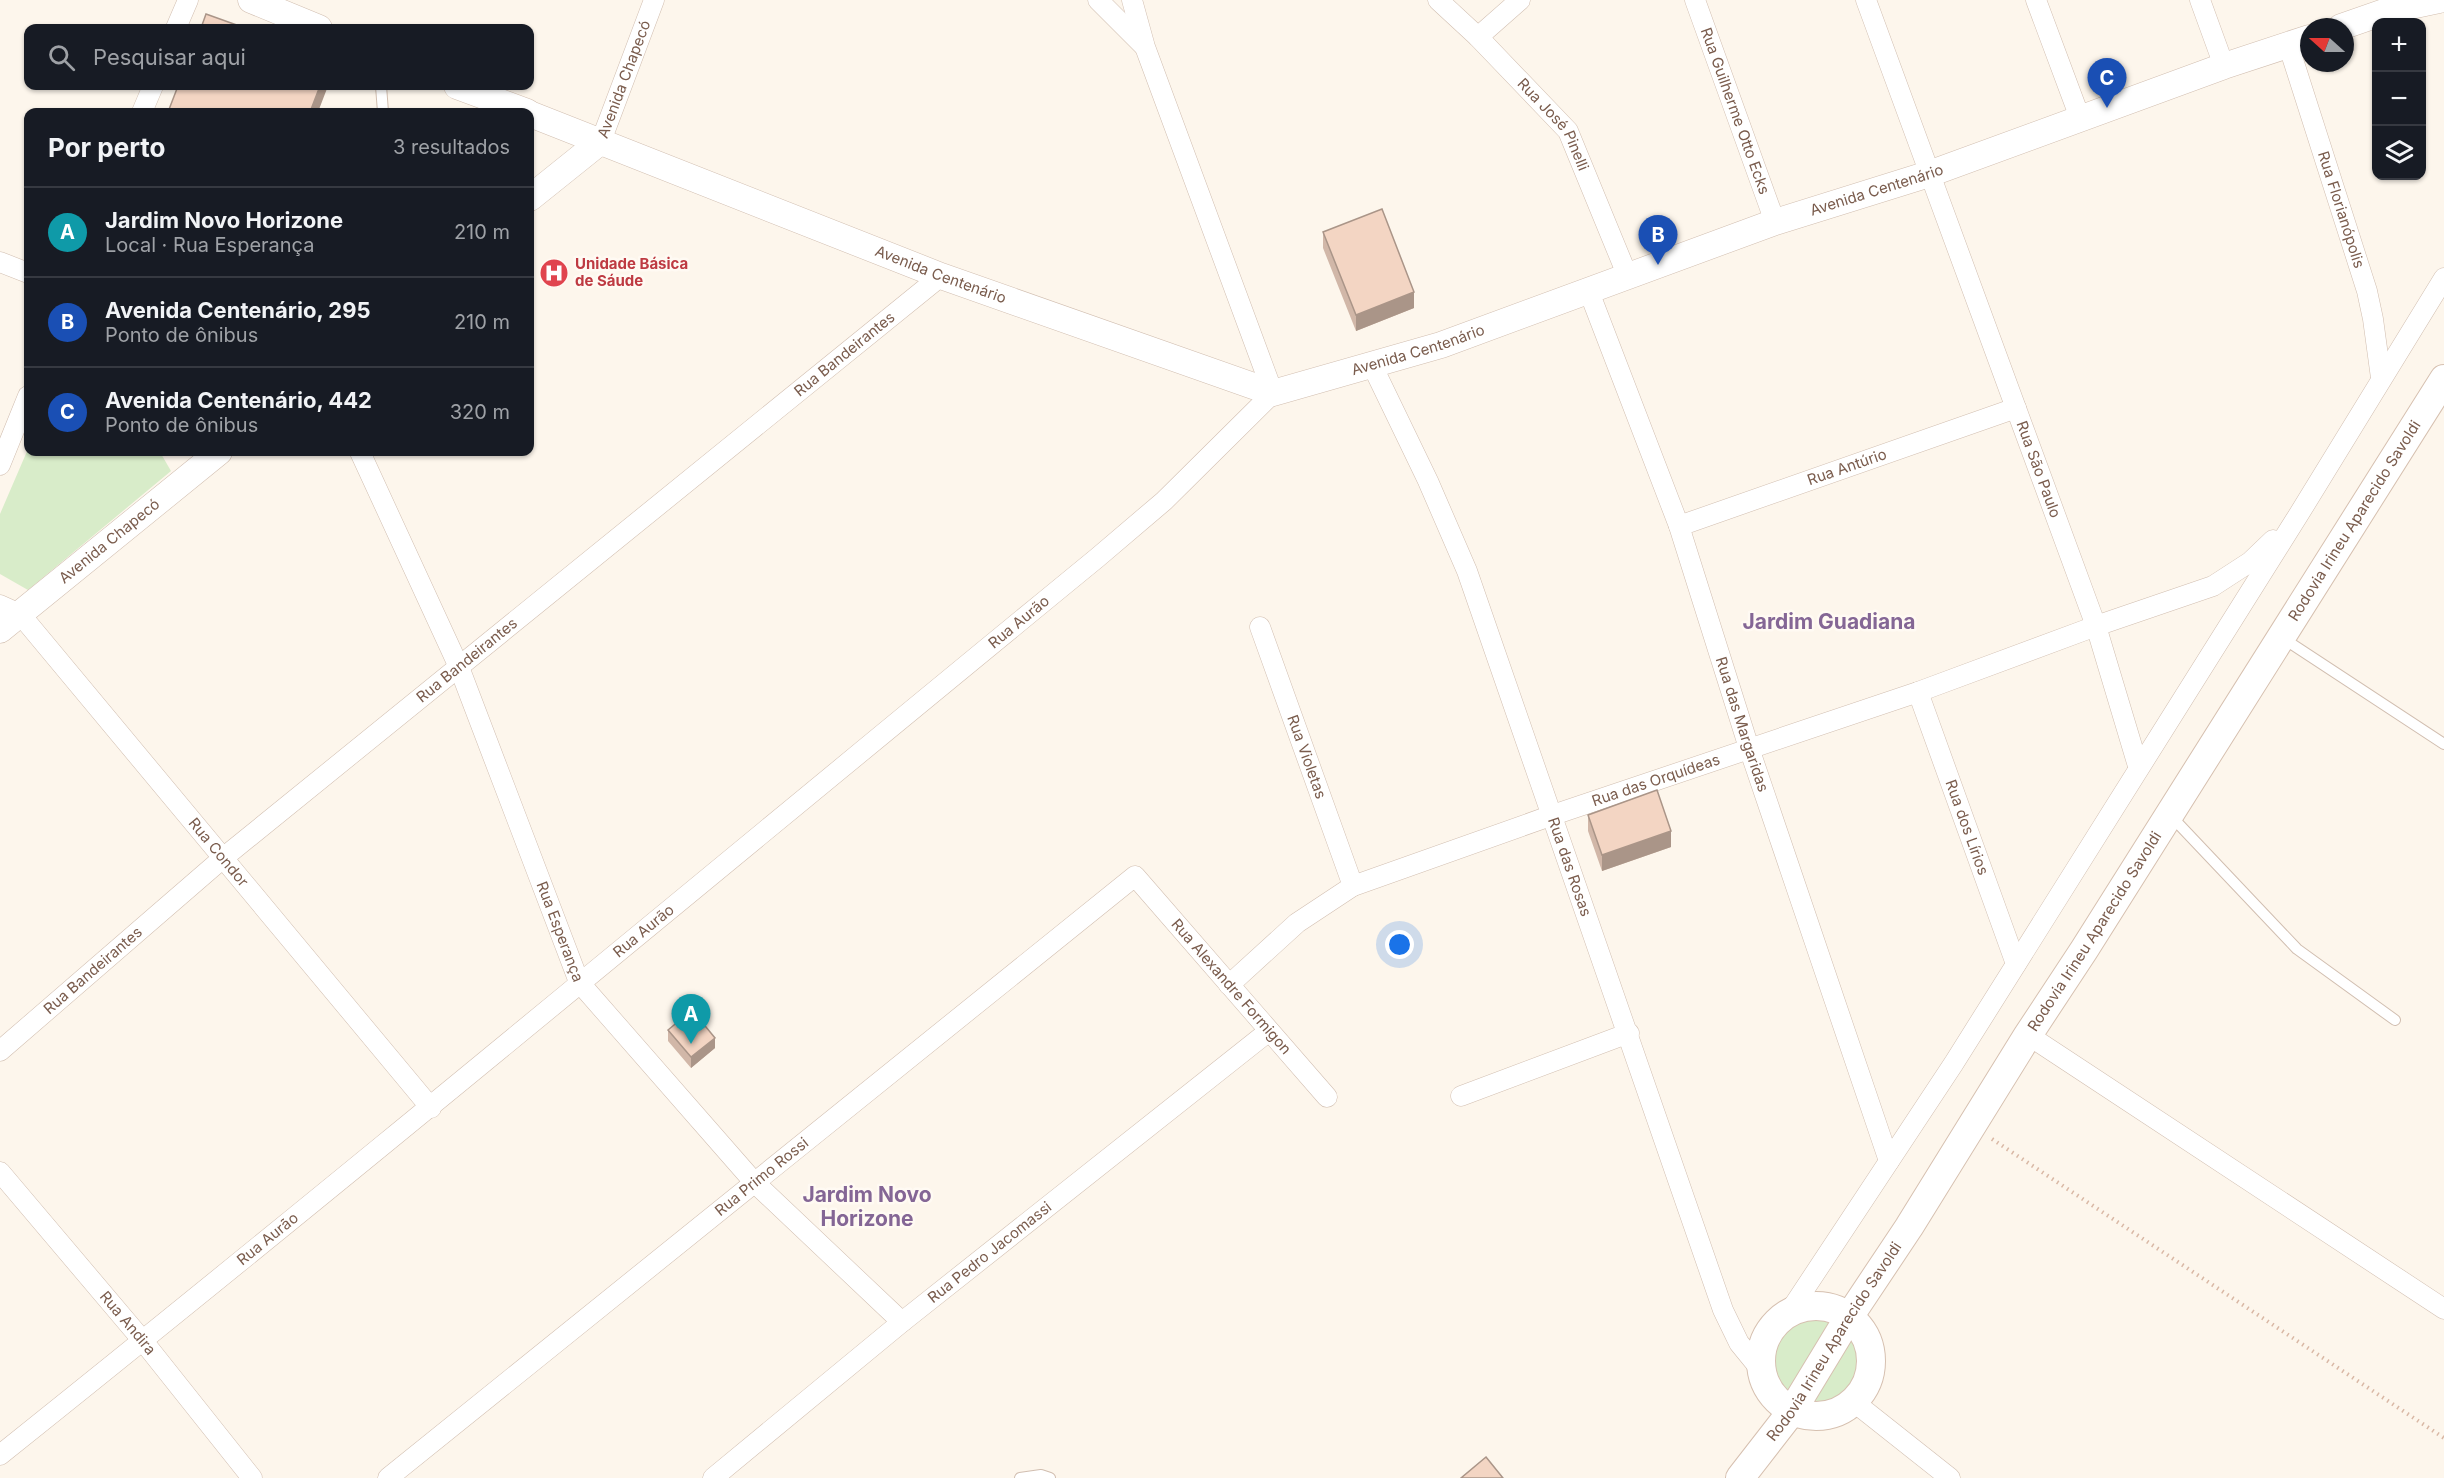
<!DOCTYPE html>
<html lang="pt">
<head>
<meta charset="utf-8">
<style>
  body { margin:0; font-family:Inter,sans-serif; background:#20242c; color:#f1f3f6 }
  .controls { position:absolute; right:18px; top:18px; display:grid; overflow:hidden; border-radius:12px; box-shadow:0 2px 4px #0004 }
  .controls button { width:54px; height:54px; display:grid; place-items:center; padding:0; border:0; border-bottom:2px solid #363941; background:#171b24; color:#f1f3f6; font:30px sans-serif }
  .compass { position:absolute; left:2300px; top:18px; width:54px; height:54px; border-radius:50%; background:#171b24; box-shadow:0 2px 4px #0004; rotate:291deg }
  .you { position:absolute; left:1400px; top:945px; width:21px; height:21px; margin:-15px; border:4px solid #fff; border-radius:50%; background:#1a73e8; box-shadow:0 0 0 9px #1a73e833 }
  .badge { display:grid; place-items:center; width:39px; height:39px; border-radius:50%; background:#8c9099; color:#fff; font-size:20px; font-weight:700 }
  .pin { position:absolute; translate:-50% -50px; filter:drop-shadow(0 2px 3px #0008) }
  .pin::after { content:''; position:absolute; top:32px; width:21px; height:18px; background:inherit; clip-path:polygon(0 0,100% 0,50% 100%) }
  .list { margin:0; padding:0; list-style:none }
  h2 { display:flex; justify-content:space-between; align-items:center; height:78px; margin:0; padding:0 24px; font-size:26px }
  h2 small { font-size:20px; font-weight:400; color:#9ea1a6 }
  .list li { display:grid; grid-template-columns:39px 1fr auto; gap:18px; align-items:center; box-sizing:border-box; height:90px; padding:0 24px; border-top:2px solid #363941 }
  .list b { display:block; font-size:22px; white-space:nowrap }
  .list p { margin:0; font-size:20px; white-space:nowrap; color:#9ea1a6 }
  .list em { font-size:20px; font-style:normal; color:#9ea1a6 }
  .icon { flex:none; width:33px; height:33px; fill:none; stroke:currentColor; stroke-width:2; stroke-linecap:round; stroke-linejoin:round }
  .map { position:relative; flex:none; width:2444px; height:1478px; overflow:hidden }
  .search { position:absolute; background:#171b24; box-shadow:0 2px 4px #0004; left:24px; top:24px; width:510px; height:66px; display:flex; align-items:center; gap:15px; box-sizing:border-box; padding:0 21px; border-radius:12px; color:#9ea1a6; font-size:22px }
  .panel { position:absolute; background:#171b24; box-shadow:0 2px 4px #0004; left:24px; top:108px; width:510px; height:348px; border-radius:12px }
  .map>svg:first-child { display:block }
  .green { fill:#d8ecc9 }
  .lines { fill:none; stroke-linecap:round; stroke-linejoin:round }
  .service-casing { stroke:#d1beb0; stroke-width:12 }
  .minor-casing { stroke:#d1beb0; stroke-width:21 }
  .tertiary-casing { stroke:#d1beb0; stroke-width:27 }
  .secondary-casing { stroke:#d6c0b0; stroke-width:30 }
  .path { stroke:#d9b8a5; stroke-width:4; stroke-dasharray:1.5 4.5; stroke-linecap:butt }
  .service { stroke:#fff; stroke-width:10 }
  .minor { stroke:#fff; stroke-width:20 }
  .tertiary { stroke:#fff; stroke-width:26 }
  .secondary { stroke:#fff; stroke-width:28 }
  .wall { fill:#d1b7a8 }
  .shaded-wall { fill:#aa9588 }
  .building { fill:#f3d5c3; stroke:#aa9588; stroke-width:1.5 }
  .labels { text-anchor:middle; stroke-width:5; stroke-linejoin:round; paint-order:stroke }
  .street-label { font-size:15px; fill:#7a5c4d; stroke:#fffaf3 }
  .health-label { font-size:15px; font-weight:bold; fill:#be3a42; stroke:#fffaf3; text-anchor:start }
  .district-label { font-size:21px; font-weight:bold; fill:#846695; stroke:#fffaf3 }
</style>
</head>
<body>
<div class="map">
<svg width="2444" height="1478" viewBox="0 0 2444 1478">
  <rect width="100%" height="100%" fill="#fdf6ec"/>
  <path class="green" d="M28,449V452H160L171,471L28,590L0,574V514Z
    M1821,1310L1837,1315L1782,1401C1775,1393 1768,1384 1765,1373C1764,1366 1767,1357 1770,1350C1781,1322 1792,1315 1821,1310Z
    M1856,1330C1859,1334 1863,1338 1865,1342C1874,1363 1857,1393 1839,1403C1829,1408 1819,1409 1807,1410Z"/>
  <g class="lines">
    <g class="service-casing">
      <path id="service" d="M381,86L383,112
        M2281,637L2444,744
        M2171,816L2297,949L2395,1020
        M1020,1478L1041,1475L1050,1478"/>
    </g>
    <g class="minor-casing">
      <g id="minor">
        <path d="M1098,0L1143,45"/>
        <path id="s1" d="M1438,0L1478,37L1568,131L1628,277"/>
        <path id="s2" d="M1695,0L1775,222"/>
        <path id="s3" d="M1866,0L2096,626L2138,766"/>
        <path d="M2036,0L2080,118"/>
        <path d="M2200,0L2224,66"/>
        <path d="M176,28L188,0"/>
        <path d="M1478,37L1520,0"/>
        <path id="s4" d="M2288,44L2367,291L2373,319L2381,378"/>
        <path d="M142,112L153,86"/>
        <path id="s5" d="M601,141L654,0"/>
        <path d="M0,262L28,273"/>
        <path id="s6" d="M1588,289L1679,526L1749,748L1889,1161"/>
        <path id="s7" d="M1372,365L1428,481L1467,571L1723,1310L1739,1343L1761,1370"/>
        <path id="s8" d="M360,452L459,667L579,982L754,1182L902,1322"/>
        <path d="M0,465L28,396"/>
        <path id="s9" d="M1679,526L2016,408"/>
        <path id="s10" d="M0,605L20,614L431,1108"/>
        <path id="s11" d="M1260,627L1353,886"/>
        <path id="s12" d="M1918,692L2016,964"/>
        <path id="s13" d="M1229,985L1297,923L1353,886L1550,816L1918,692L2096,626L2213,586L2250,562L2273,540"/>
        <path d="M2028,1035L2444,1309"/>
        <path id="s14" d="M0,1051L223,858L941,276"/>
        <path d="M1461,1096L1629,1033"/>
        <path id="s15" d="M0,1172L143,1341L252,1478"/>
        <path d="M1788,1314L1954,1063L2299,514L2444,278"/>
        <path d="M1854,1402L1950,1478"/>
        <path id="s16" d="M0,1455C369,1160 732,857 1097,558L1164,501L1273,393L1145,47L1132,0"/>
        <path id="s17" d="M388,1478L1135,876L1327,1097"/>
        <path id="s18" d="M713,1478L902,1322L1269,1031"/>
      </g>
    </g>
    <g class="tertiary-casing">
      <g id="tertiary">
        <path d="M251,0L319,28"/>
        <path d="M2341,27L2387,11L2439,0"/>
        <path d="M457,86L527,112"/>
        <path id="s19" d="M530,114L941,276L1273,393L1441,345L1775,222L1929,174L2224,66L2309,38"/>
        <path d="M530,198L601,141"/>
        <path id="s20" d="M0,630L219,452"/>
      </g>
    </g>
    <g class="secondary-casing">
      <g id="secondary">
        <circle cx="1816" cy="1361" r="55"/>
        <path id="s21" d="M1740,1478L1792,1411L1849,1317L1909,1227L2028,1035L2084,950L2444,379"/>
      </g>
    </g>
    <path class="path" d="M1992,1139L2444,1438"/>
    <use href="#service" class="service"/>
    <use href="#minor" class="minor"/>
    <use href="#tertiary" class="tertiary"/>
    <use href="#secondary" class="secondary"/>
  </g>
  <path class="wall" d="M1323,232L1414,308L1356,331L1323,248Z
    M1588,815L1671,847L1602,871L1588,831Z
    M668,1030L715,1048L691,1068L668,1041Z"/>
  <path class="shaded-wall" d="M320,86H328L318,112H310Z
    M1414,292V308L1356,331V315Z
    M1671,831V847L1602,871V855Z
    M715,1038V1048L691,1068V1057Z"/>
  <path class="building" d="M206,14L245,28H201Z
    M178,86H320L310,112H168Z
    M1382,209L1414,292L1356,315L1323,232Z
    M1657,790L1671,831L1602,855L1588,815Z
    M692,1010L715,1038L691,1057L668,1030Z
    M1486,1457L1503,1478H1461Z"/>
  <defs>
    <g id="hospital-disc" transform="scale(1.5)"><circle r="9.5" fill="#e0444e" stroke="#fffaf3"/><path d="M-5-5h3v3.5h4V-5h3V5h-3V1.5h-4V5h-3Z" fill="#fff"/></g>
  </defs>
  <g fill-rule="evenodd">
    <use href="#hospital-disc" x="554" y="273"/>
  </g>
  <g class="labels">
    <g class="street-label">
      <text dy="5" stroke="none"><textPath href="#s5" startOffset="66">Avenida Chapecó</textPath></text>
      <text dy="5" stroke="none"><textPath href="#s2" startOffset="118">Rua Guilherme Otto Ecks</textPath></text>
      <text dy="5" stroke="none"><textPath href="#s1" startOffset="171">Rua José Pinelli</textPath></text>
      <text dy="5" stroke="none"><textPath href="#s19" startOffset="1431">Avenida Centenário</textPath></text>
      <text dy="5" stroke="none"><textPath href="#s4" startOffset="174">Rua Florianópolis</textPath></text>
      <text dy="5" stroke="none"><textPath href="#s19" startOffset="441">Avenida Centenário</textPath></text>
      <text dy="5" stroke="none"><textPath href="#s19" startOffset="945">Avenida Centenário</textPath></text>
      <text dy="5" stroke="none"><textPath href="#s14" startOffset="1095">Rua Bandeirantes</textPath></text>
      <text dy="5" stroke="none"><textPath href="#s9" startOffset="178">Rua Antúrio</textPath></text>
      <text dy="5" stroke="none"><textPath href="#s3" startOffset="500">Rua São Paulo</textPath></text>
      <text dy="5" stroke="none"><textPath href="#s21" startOffset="1138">Rodovia Irineu Aparecido Savoldi</textPath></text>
      <text dy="5" stroke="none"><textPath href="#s20" startOffset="141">Avenida Chapecó</textPath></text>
      <text dy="5" stroke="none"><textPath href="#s16" startOffset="1316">Rua Aurão</textPath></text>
      <text dy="5" stroke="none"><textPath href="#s14" startOffset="609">Rua Bandeirantes</textPath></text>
      <text dy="5" stroke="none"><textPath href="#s6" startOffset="462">Rua das Margaridas</textPath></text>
      <text dy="5" stroke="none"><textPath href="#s11" startOffset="138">Rua Violetas</textPath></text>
      <text dy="5" stroke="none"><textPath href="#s13" startOffset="480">Rua das Orquídeas</textPath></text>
      <text dy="5" stroke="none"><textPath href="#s12" startOffset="144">Rua dos Lírios</textPath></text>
      <text dy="5" stroke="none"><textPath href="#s10" startOffset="332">Rua Condor</textPath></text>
      <text dy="5" stroke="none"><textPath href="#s7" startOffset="540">Rua das Rosas</textPath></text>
      <text dy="5" stroke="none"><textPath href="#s21" startOffset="652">Rodovia Irineu Aparecido Savoldi</textPath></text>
      <text dy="5" stroke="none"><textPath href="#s16" startOffset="830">Rua Aurão</textPath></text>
      <text dy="5" stroke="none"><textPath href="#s8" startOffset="520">Rua Esperança</textPath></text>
      <text dy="5" stroke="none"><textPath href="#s14" startOffset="123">Rua Bandeirantes</textPath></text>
      <text dy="5" stroke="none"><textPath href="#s17" startOffset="1106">Rua Alexandre Formigon</textPath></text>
      <text dy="5" stroke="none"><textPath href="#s17" startOffset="480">Rua Primo Rossi</textPath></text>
      <text dy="5" stroke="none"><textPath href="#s16" startOffset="344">Rua Aurão</textPath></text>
      <text dy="5" stroke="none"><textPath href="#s18" startOffset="357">Rua Pedro Jacomassi</textPath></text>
      <text dy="5" stroke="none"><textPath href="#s15" startOffset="198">Rua Andira</textPath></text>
      <text dy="5" stroke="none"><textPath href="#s21" startOffset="166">Rodovia Irineu Aparecido Savoldi</textPath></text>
    </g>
    <g class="health-label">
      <text x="575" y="269">Unidade Básica<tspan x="575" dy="17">de Sáude</tspan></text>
    </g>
    <g class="district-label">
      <text x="1829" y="629">Jardim Guadiana</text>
      <text x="867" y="1202">Jardim Novo<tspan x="867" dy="24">Horizone</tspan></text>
    </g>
  </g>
</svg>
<div class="controls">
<button>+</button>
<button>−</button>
<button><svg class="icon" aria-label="layers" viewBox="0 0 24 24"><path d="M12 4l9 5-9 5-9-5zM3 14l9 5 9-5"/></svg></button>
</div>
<svg class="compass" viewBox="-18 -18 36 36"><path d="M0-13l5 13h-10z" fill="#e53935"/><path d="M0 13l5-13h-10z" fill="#9ea1a6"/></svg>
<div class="you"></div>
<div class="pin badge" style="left:691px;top:1044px;background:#0f9aa8">A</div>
<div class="pin badge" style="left:1658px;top:265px;background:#1a4fb4">B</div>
<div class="pin badge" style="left:2107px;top:108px;background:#1a4fb4">C</div>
<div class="search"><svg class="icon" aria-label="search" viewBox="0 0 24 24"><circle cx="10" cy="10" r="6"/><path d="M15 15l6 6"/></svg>Pesquisar aqui</div>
<section class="panel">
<h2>Por perto<small>3 resultados</small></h2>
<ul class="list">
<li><span class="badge" style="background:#0f9aa8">A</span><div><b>Jardim Novo Horizone</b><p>Local · Rua Esperança</p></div><em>210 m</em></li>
<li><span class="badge" style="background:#1a4fb4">B</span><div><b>Avenida Centenário, 295</b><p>Ponto de ônibus</p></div><em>210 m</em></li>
<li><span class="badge" style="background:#1a4fb4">C</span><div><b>Avenida Centenário, 442</b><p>Ponto de ônibus</p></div><em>320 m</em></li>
</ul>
</section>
</div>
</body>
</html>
